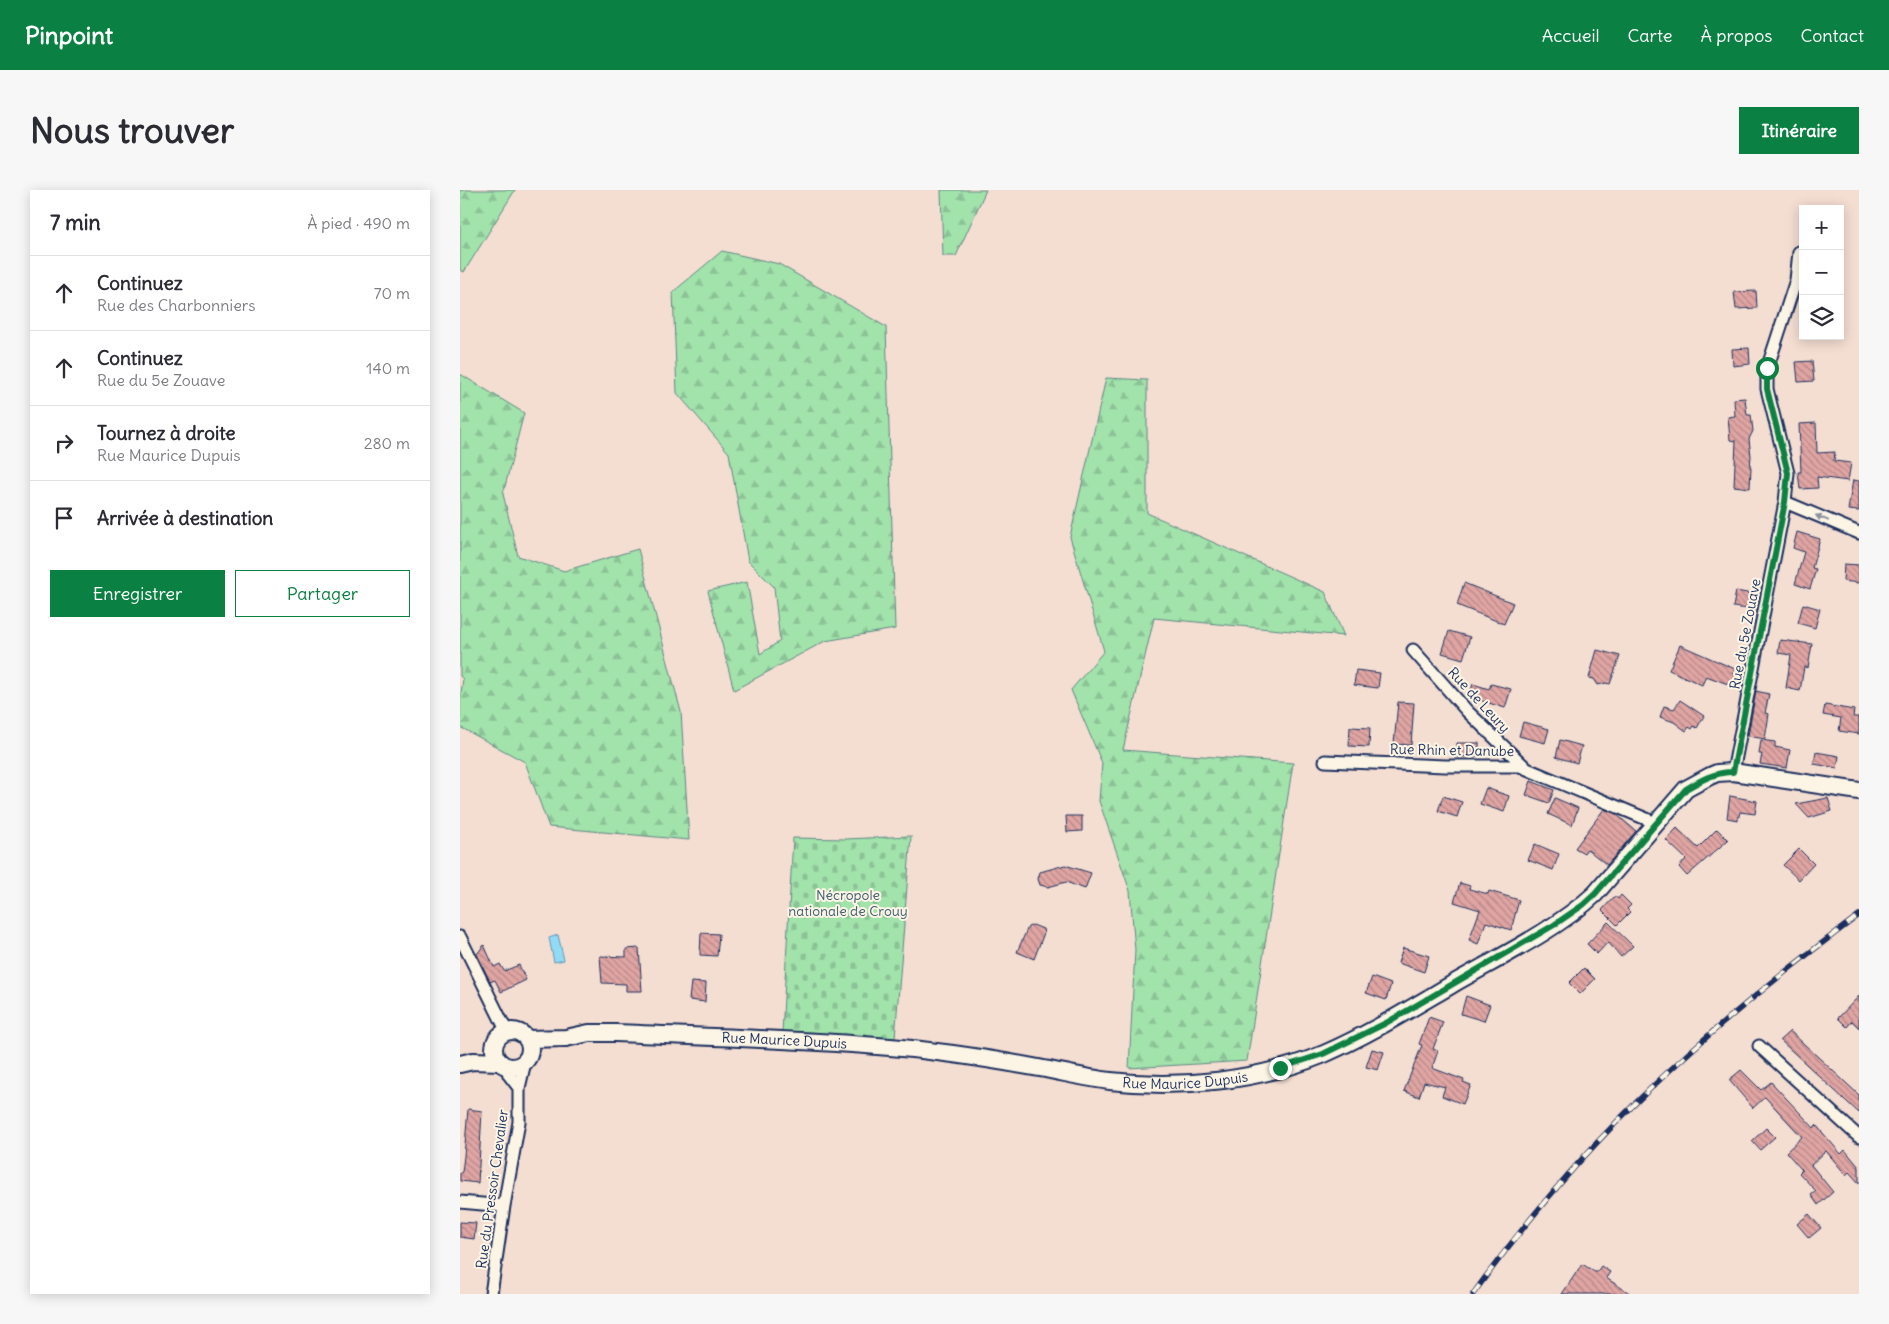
<!DOCTYPE html>
<html lang="fr">
<head>
<meta charset="utf-8">
<style>
  body { margin:0; font-family:Delius,sans-serif; background:#f7f7f7; color:#2b2b33 }
  .controls { position:absolute; right:15px; top:15px; display:grid; overflow:hidden; border-radius:0px; box-shadow:0 2px 12px #0003 }
  .controls button { width:45px; height:45px; display:grid; place-items:center; padding:0; border:0; border-bottom:1px solid #e1e1e2; background:#fff; color:#2b2b33; font:25px sans-serif }
  .stop { position:absolute; width:15px; height:15px; margin:-11px; border:4px solid #0b8043; border-radius:50%; background:#fff }
  .stop.end { background:#0b8043; border-color:#fff; box-shadow:0 1px 5px #0008 }
  .list { margin:0; padding:0; list-style:none }
  h2 { display:flex; justify-content:space-between; align-items:center; height:65px; margin:0; padding:0 20px; font-size:21px }
  h2 small { font-size:16px; font-weight:400; color:#7c7c81 }
  .list li { display:grid; grid-template-columns:32px 1fr auto; gap:15px; align-items:center; box-sizing:border-box; height:75px; padding:0 20px; border-top:1px solid #e1e1e2 }
  .list b { display:block; font-size:19px; white-space:nowrap }
  .list p { margin:0; font-size:16px; white-space:nowrap; color:#7c7c81 }
  .list em { font-size:16px; font-style:normal; color:#7c7c81 }
  .actions { display:flex; gap:10px; padding:15px 20px }
  .actions a { flex:1; padding:11px 0; border:1px solid #0b8043; border-radius:0px; text-align:center; font-size:18px; color:#0b8043 }
  .actions .main { background:#0b8043; color:#fff }
  .icon { flex:none; width:28px; height:28px; fill:none; stroke:currentColor; stroke-width:2; stroke-linecap:round; stroke-linejoin:round }
  .map { position:relative; flex:none; width:1399px; height:1104px; overflow:hidden; border-radius:0px }
  header { display:flex; align-items:center; gap:30px; box-sizing:border-box; height:70px; padding:0 25px; background:#0b8043; color:#fff }
  header strong { font-size:24px }
  nav { display:flex; gap:28px; margin-inline-start:auto; font-size:18px }
  .intro { display:flex; align-items:center; justify-content:space-between; box-sizing:border-box; height:120px; padding:0 30px }
  h1 { margin:0; font-size:35px }
  .button { padding:12px 22px; border-radius:0px; background:#0b8043; color:#fff; font-size:18px; font-weight:700 }
  main { display:flex; gap:30px; padding:0 30px }
  aside { flex:1; background:#fff; border-radius:0px; box-shadow:0 2px 12px #0003 }
  .map>svg:first-child { display:block }
  .forest { fill:url(#forest-firs); stroke:#5e8884 }
  .cemetery { fill:url(#cemetery-stones); stroke:#5e8884 }
  .water { fill:#92dbf4; stroke:#6296b8 }
  .building { fill:url(#building-back-hatch); stroke:#1b2f5e }
  .lines { fill:none; stroke-linecap:round; stroke-linejoin:round }
  .minor-casing { stroke:#1b2f5e; stroke-width:15 }
  .secondary-casing { stroke:#1b2f5e; stroke-width:20 }
  .minor { stroke:#fcf5e5; stroke-width:11 }
  .secondary { stroke:#fcf5e5; stroke-width:16 }
  .rail-casing { stroke:#1b2f5e; stroke-width:5.5 }
  .rail { stroke:#fcf5e5; stroke-width:4; stroke-dasharray:11; stroke-linecap:butt }
  .oneway { fill:#8c92a2 }
  .route { stroke:#0b8043; stroke-width:6 }
  .labels { text-anchor:middle; stroke-width:4; stroke-linejoin:round; paint-order:stroke }
  .street-label { font-size:14px; fill:#1b2f5e; stroke:#fcf5e5 }
  .park-label { font-size:14px; fill:#3d5c71; stroke:#fcf5e5 }
</style>
</head>
<body>
<header>
<strong>Pinpoint</strong>
<nav><a>Accueil</a><a>Carte</a><a>À propos</a><a>Contact</a></nav>
</header>
<div class="intro"><h1>Nous trouver</h1><a class="button">Itinéraire</a></div>
<main>
<aside>
<h2>7 min<small>À pied · 490 m</small></h2>
<ul class="list">
<li><svg class="icon" aria-label="ahead" viewBox="0 0 24 24"><path d="M12 20V5M6 11l6-6 6 6"/></svg><div><b>Continuez</b><p>Rue des Charbonniers</p></div><em>70 m</em></li>
<li><svg class="icon" aria-label="ahead" viewBox="0 0 24 24"><path d="M12 20V5M6 11l6-6 6 6"/></svg><div><b>Continuez</b><p>Rue du 5e Zouave</p></div><em>140 m</em></li>
<li><svg class="icon" aria-label="right" viewBox="0 0 24 24"><path d="M7 20v-9h11M14 6l5 5-5 5"/></svg><div><b>Tournez à droite</b><p>Rue Maurice Dupuis</p></div><em>280 m</em></li>
<li><svg class="icon" aria-label="arrive" viewBox="0 0 24 24"><path d="M6 21V4h12l-3 4 3 4H6"/></svg><div><b>Arrivée à destination</b></div></li>
</ul>
<div class="actions"><a class="main">Enregistrer</a><a>Partager</a></div>
</aside>
<div class="map">
<svg width="1399" height="1104" viewBox="0 0 1399 1104">
  <defs>
    <pattern id="forest-firs" width="22" height="20" patternUnits="userSpaceOnUse" patternTransform="scale(1.25)"><rect width="22" height="20" fill="#a2e2ab"/><path d="M5 1l3.5 6h-7zM16 11l3.5 6h-7z" fill="#8bc296"/></pattern>
    <pattern id="cemetery-stones" width="16" height="16" patternUnits="userSpaceOnUse" patternTransform="scale(1.25)"><rect width="16" height="16" fill="#a2e2ab"/><path d="M2 7V4a2 2 0 0 1 4 0v3zM10 15v-3a2 2 0 0 1 4 0v3z" fill="#8bc296"/></pattern>
    <pattern id="building-back-hatch" width="6" height="6" patternUnits="userSpaceOnUse" patternTransform="scale(1.25)"><rect width="6" height="6" fill="#e0a5a3"/><path d="M-1 5l2 2M0 0l6 6M5-1l2 2" fill="none" stroke="#b58788"/></pattern>
  </defs>
  <rect width="100%" height="100%" fill="#f4ddd1"/>
  <filter id="ink" filterUnits="userSpaceOnUse"><feTurbulence type="fractalNoise" baseFrequency=".02" numOctaves="2"/><feDisplacementMap in="SourceGraphic" scale="10" xChannelSelector="R" yChannelSelector="G"/><feConvolveMatrix kernelMatrix="1 2 1 2 8 2 1 2 1" color-interpolation-filters="sRGB"/></filter>
  <g filter="url(#ink)">
    <path class="forest" d="M0,0H55L4,82L0,80Z
      M481,0H526L496,66H483Z
      M262,61L319,74L426,137L435,439L365,451L274,500L248,401L287,392L300,464L320,451L314,397L288,371L269,263L217,203L213,102Z
      M0,184L64,223L43,304L58,366L104,381L178,359L221,522L229,650L89,637L65,572L0,537V510L3,489L0,486Z
      M646,188L687,190V323L865,402L884,446L694,428L663,560L833,573L787,871L669,878L675,760L670,701L639,611L642,573L611,500L644,461L610,347Z"/>
    <path class="cemetery" d="M451,646L435,848H381L322,843L333,648L386,649Z"/>
    <path class="water" d="M98,745L104,770L94,772L89,748Z"/>
    <path class="building" d="M1296,101L1297,118L1276,119L1274,102Z
      M1289,158L1290,174L1273,176L1272,159Z
      M1352,171L1354,191L1338,192L1336,172Z
      M1285,208L1287,225H1291L1293,241L1289,249L1291,266L1290,277H1291L1290,298L1274,296L1276,251L1270,250L1268,227L1275,226L1274,209Z
      M1356,233L1357,263L1375,262L1374,271L1391,273L1388,291L1357,287L1358,298L1340,299L1338,282H1341L1339,234Z
      M1393,290L1399,291V321L1388,320Z
      M1337,342L1360,349L1352,378L1356,379L1350,399L1335,394L1344,362L1333,358Z
      M1384,374L1399,375V393L1383,391Z
      M1004,393L1053,413L1044,434L997,415Z
      M1276,401L1298,405L1296,420L1273,417Z
      M1343,414L1360,419L1355,438L1338,433Z
      M989,441L1010,447L1003,469L982,463Z
      M1320,450L1352,454L1348,478L1344,477L1340,501L1326,498L1331,465L1318,463Z
      M1220,455L1275,479L1273,483L1283,487L1279,498L1246,486L1242,495L1209,480Z
      M1137,460L1160,466L1150,494L1146,493L1138,495L1134,489L1129,488Z
      M896,480L920,483L918,498L894,495Z
      M1013,494L1029,499L1031,494L1051,499L1045,518L1009,507Z
      M1296,501L1309,504L1305,523L1309,524L1305,549L1288,546Z
      M1220,510L1244,526L1237,538L1234,536L1232,539L1229,537L1226,541L1214,532L1200,527L1204,516L1214,519Z
      M938,512L954,513L951,555L934,554Z
      M1365,515L1394,520L1393,527H1399V544L1379,541L1381,528L1363,525Z
      M1063,532L1089,539L1085,553L1059,546Z
      M890,537L910,538L909,557L889,556Z
      M1100,550L1122,556L1117,573L1096,567Z
      M1301,550L1315,552V557L1330,560L1327,578L1300,574L1302,564H1299Z
      M997,553H1019V566L997,567Z
      M1356,562L1379,566L1377,578L1354,574Z
      M1071,591L1094,600L1089,613L1066,605Z
      M1026,598L1049,606L1044,622L1020,614Z
      M983,606L1002,612L997,627L978,621Z
      M1270,606L1297,611L1295,624L1280,622L1278,630L1267,628Z
      M1095,608L1118,618L1112,635L1088,624Z
      M1368,608L1372,621L1349,628L1336,614Z
      M1144,619L1156,624L1176,641L1147,675L1127,659L1124,663L1115,658Z
      M606,626H622V641L607,642Z
      M1217,638L1238,658L1257,639L1268,650L1227,686L1219,677L1226,669L1206,650Z
      M1075,654L1099,664L1093,680L1068,670Z
      M1339,659L1354,674L1339,690L1323,675Z
      M605,675L631,683L625,699L606,692L588,697L580,695L578,689L580,682Z
      M1000,693L1010,696L1009,699L1028,704L1029,701L1059,710L1051,740L1026,732L1018,754L1009,750L1020,720L994,712Z
      M1161,705L1171,715L1167,719L1170,722L1157,735L1142,720L1155,706L1158,709Z
      M1148,732L1173,756L1161,767L1148,752L1137,764L1127,754Z
      M573,735L583,739L584,743L574,769L557,762L568,737Z
      M241,743L259,744L257,766L240,765Z
      M24,755L34,777L40,774L44,781L59,775L66,790L41,802L35,790L30,792L17,764Z
      M179,758L182,801H166V794L142,793L140,766L166,767V759Z
      M943,758L969,766L964,782L938,773Z
      M1124,778L1135,789L1120,804L1109,793Z
      M912,787L931,794L926,810L906,803Z
      M231,792L246,793L245,812L229,810Z
      M1006,806L1030,815L1024,831L1001,824Z
      M1399,806V838L1392,831L1387,837L1378,828Z
      M969,827L983,832L973,859L978,861L972,878L1004,890L1003,892L1011,895L1003,914L982,906L985,897L964,892L959,907L944,901L962,855L959,854Z
      M1330,841L1399,905V923L1320,850Z
      M912,859L924,862L918,880L906,877Z
      M1281,880L1301,900L1311,892L1354,938L1356,935L1381,964L1385,960L1399,977V993L1389,982L1386,985L1366,961L1351,975L1373,1002L1358,1015L1351,1005L1356,1001L1339,983L1342,980L1326,962L1342,947L1305,907L1293,918L1269,890Z
      M8,919L22,921L18,993L0,991V983L2,982L4,966Z
      M1306,938L1315,947L1300,960L1292,951Z
      M1349,1024L1361,1038L1349,1048L1337,1034Z
      M0,1032L16,1033L14,1049L0,1047Z
      M1122,1074L1135,1082H1137L1141,1076L1150,1082L1146,1088L1171,1104H1102Z"/>
    <g class="lines">
      <g class="minor-casing">
        <path id="minor" d="M1325,312L1399,343
          M953,460L1007,521L1065,577
          M865,571L985,576H1060L1196,633
          M1273,582L1325,312L1328,283L1307,199V179L1336,90L1339,62
          M0,747L47,842
          M1299,856L1399,947
          M47,876L49,885L59,898
          M0,1012L44,1016
          M31,1104L44,1016L59,932V898L65,872"/>
      </g>
      <g class="secondary-casing">
        <g id="secondary">
          <circle cx="52" cy="859" r="18"/>
          <path id="s1" d="M67,849L106,848L129,843H156C248,847 339,849 430,857C480,861 530,869 579,878C602,882 626,888 650,891C720,899 798,891 864,864C908,845 950,819 991,795C1038,768 1096,740 1135,704L1226,599L1250,586L1257,583L1273,582L1399,601"/>
          <path d="M0,874L13,871L40,872"/>
        </g>
      </g>
      <use href="#minor" class="minor"/>
      <use href="#secondary" class="secondary"/>
      <g class="rail-casing">
        <path id="rail" d="M1013,1104C1066,1031 1124,962 1189,900C1255,836 1326,780 1399,725"/>
      </g>
      <use href="#rail" class="rail"/>
    </g>
    <defs><path id="oneway-solid" d="M-6-.8H1V-3.2L6.5 0L1 3.2V.8H-6Z" transform="scale(1.25)"/></defs>
    <use class="oneway" href="#oneway-solid" transform="translate(1362 328) rotate(-157)"/>
  </g>
  <g class="lines" filter="url(#ink)">
    <path class="route" d="M820,878L863,864L926,833L1094,735L1123,715L1135,704L1226,599C1241,590 1255,582 1273,582L1325,312L1328,283L1307,199V178"/>
  </g>
  <g class="labels">
    <g class="street-label">
      <text transform="translate(1285 444) rotate(-79)" y="5">Rue du 5e Zouave</text>
      <text transform="translate(1019 510) rotate(47)" y="5">Rue de Leury</text>
      <text transform="translate(992 560) rotate(1)" y="5">Rue Rhin et Danube</text>
      <text dy="5" stroke="none"><textPath href="#s1" startOffset="258">Rue Maurice Dupuis</textPath></text>
      <text dy="5" stroke="none"><textPath href="#s1" startOffset="662">Rue Maurice Dupuis</textPath></text>
      <text transform="translate(32 999) rotate(-82)" y="5">Rue du Pressoir Chevalier</text>
    </g>
    <g class="park-label">
      <text x="388" y="710">Nécropole<tspan x="388" dy="16">nationale de Crouy</tspan></text>
    </g>
  </g>
</svg>
<div class="controls">
<button>+</button>
<button>−</button>
<button><svg class="icon" aria-label="layers" viewBox="0 0 24 24"><path d="M12 4l9 5-9 5-9-5zM3 14l9 5 9-5"/></svg></button>
</div>
<div class="stop" style="left:1307px;top:178px"></div>
<div class="stop end" style="left:820px;top:878px"></div>
</div>
</main>
</body>
</html>
